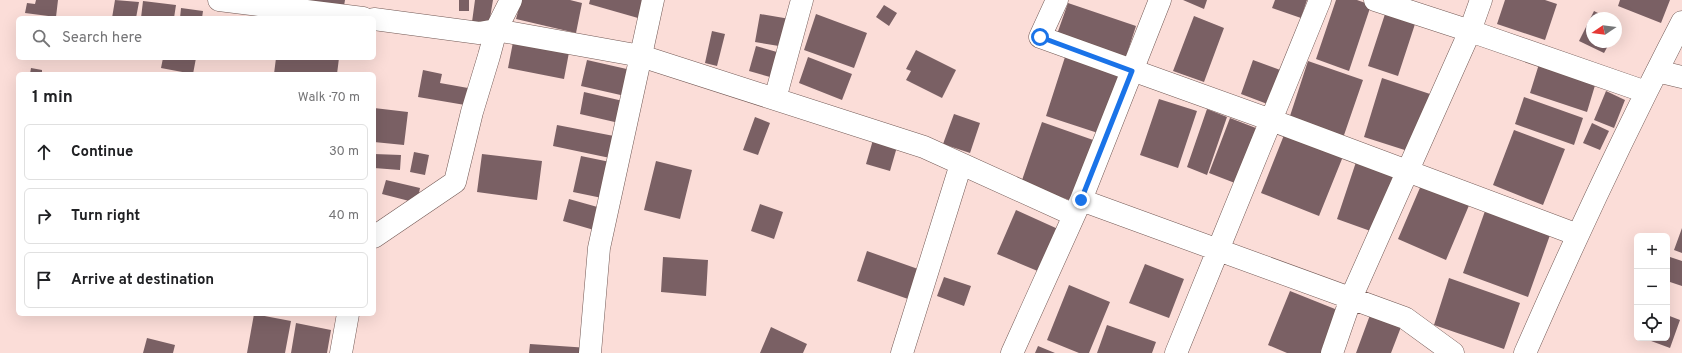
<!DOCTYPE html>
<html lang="en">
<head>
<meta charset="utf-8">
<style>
  body { margin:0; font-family:Overpass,sans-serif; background:#f2f2f2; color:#202124 }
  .controls { position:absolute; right:12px; bottom:12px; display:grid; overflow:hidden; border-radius:6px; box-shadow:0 4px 16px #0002 }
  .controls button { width:36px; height:36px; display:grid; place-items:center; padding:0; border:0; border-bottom:1px solid #e0e0e0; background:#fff; color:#202124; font:20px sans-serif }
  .compass { position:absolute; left:1586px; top:12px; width:36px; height:36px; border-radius:50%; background:#fff; box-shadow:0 4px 16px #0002; rotate:257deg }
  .stop { position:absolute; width:12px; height:12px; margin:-9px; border:3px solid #1a73e8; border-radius:50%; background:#fff }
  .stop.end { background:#1a73e8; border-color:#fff; box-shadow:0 1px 4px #0008 }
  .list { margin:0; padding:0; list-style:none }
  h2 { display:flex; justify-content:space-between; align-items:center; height:52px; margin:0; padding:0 16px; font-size:17px }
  h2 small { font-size:13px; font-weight:400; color:#757577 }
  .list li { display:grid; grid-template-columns:26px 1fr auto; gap:12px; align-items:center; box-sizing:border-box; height:56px; margin:0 8px 8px; padding:0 8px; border:1px solid #e0e0e0; border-radius:6px }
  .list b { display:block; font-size:15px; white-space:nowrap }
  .list em { font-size:13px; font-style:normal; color:#757577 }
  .icon { flex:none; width:22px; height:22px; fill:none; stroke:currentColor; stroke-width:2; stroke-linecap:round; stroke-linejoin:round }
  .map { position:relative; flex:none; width:1682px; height:353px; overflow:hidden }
  .search { position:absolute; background:#fff; box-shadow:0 4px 16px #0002; left:16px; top:16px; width:360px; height:44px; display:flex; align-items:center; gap:10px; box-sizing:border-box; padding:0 14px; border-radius:6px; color:#757577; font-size:15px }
  .panel { position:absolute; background:#fff; box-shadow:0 4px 16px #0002; left:16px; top:72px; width:360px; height:244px; border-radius:6px }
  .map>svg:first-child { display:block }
  .building { fill:#7a6064 }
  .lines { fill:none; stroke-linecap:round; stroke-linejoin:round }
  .minor-casing { stroke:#725955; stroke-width:23 }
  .minor { stroke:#fff; stroke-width:22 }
  .route { stroke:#1a73e8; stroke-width:5 }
</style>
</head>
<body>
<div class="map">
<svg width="1682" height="353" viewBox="0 0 1682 353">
  <rect width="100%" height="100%" fill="#fbddd8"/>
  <path class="building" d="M36,0H58L56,17L25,13L27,3L35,4Z
    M115,0L139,2L136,18H112Z
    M296,0H345L343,12Z
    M459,0H469V11H459Z
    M475,0H493L489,24L472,22Z
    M521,0H570L582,3L576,33L516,19Z
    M590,0H651L645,20L589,4Z
    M1183,0H1207L1204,9Z
    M1275,0H1307L1301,18L1272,8Z
    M1336,0H1357L1371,5L1349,71L1316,59Z
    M1505,0H1545L1557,4L1545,40L1497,24Z
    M1620,0H1670L1661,23L1618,6Z
    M143,1L176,5L174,18H141Z
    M1068,3L1136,26L1125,60L1056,37Z
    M884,5L897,13L889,26L876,17Z
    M181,8L203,11L202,18H180Z
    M1594,11L1608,18H1592V42H1610L1604,53L1579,41Z
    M760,14L790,19L785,47L755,42Z
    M816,14L867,33L854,68L804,50Z
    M1385,14L1415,24L1398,76L1368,66Z
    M1194,16L1224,28L1204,82L1173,71Z
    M712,31L725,34L717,66L705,63Z
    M514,37L570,47L564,79L508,68Z
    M756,46L784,54L777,79L749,71Z
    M916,50L956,70L942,98L906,80L911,71L906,69Z
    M808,57L852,74L842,100L799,83Z
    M1065,57L1123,76L1104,135L1046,116Z
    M163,58H196L193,74L161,68Z
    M276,58H339L337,74H274Z
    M587,60L631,70L625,96L581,86Z
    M1253,60L1283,71L1270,105L1241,94Z
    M1308,61L1363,80L1343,138L1289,119Z
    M1539,64L1596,82L1587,112L1530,93Z
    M31,68L42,70V74H30Z
    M423,70L442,74L440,83L468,88L465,105L418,97Z
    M1382,78L1433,95L1414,153L1364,137Z
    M1606,91L1625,100L1614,128L1594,120Z
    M584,92L623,101L619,123L580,114Z
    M1524,97L1583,118L1574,145L1515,124Z
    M1159,99L1197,111L1178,168L1140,155Z
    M374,108L408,112L404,145L374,142Z
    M1207,109L1227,117L1207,175L1187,167Z
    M954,114L980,123L970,153L943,144Z
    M755,117L770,123L758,155L743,150Z
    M1230,118L1261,130L1240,185L1209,173Z
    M1042,122L1096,141L1075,202L1021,183Z
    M1592,123L1609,131L1600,150L1583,143Z
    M557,125L614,136L610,158L553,146Z
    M1286,130L1344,154L1319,216L1261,193Z
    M1514,130L1565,149L1543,205L1493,185Z
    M875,133L899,140L890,171L866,164Z
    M414,152L429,155L425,175L410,172Z
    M374,154L401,155L400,170L374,168Z
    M482,154L542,161L537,200L477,192Z
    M581,156L610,162L602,198L573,192Z
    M656,161L692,170L680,219L644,210Z
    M1356,162L1396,175L1376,233L1337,219Z
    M386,180L420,188L417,203L382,194Z
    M1422,183L1470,203L1446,260L1398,239Z
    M569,199L601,208L594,230L563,221Z
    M760,204L783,212L774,239L751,231Z
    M1016,210L1058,229L1040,272L997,254Z
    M1485,211L1550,235L1528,297L1463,273Z
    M1682,228V253L1674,250Z
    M867,251L918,269L908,299L857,281Z
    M663,257L708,260L706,296L661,292Z
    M1670,257L1682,261V286L1667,281V266Z
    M1145,264L1184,279L1169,318L1129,303Z
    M944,277L971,286L964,306L937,296Z
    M1449,278L1520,303L1504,349L1434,325Z
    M1069,285L1110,302L1089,353H1079L1047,340Z
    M1290,291L1340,311L1323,353H1287L1268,345Z
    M254,314L291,321L285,353H247Z
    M1370,315L1401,327L1391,353H1356Z
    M1667,315L1680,320L1670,348L1643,338H1667Z
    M296,323L331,330L327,353H291Z
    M1107,325L1156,342L1152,353H1097Z
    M771,327L807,344L803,353H760Z
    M147,338L175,345L173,353H143Z
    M530,344L589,348L588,353H529Z
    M1038,346L1055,353H1035Z"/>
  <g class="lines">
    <g class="minor-casing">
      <path id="minor" d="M219,0L363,18
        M1057,0L1040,37L1271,120L1578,235
        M1375,0L1470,31L1481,0
        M374,19L479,33L496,30L641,56L924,147L1074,215
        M1657,71L1682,77
        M775,99L802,0
        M1081,200L1405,318L1453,353
        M374,237L455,182L472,112L489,56L496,30L511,0
        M341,353L348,314
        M590,353L599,248L653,0
        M902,353L961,164
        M1012,353L1081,200L1160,0
        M1176,353L1320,0
        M1332,353L1351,298L1470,31L1646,92
        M1525,353C1574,241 1626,130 1682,22"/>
    </g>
    <use href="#minor" class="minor"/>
  </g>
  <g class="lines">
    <path class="route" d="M1040,37L1132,71L1081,200"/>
  </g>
</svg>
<div class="controls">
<button>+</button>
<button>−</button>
<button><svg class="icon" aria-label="locate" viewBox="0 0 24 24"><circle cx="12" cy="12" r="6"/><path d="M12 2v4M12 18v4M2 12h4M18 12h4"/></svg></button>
</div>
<svg class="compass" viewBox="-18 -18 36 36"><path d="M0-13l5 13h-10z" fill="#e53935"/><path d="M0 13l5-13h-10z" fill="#757577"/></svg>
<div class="stop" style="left:1040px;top:37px"></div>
<div class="stop end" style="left:1081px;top:200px"></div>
<div class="search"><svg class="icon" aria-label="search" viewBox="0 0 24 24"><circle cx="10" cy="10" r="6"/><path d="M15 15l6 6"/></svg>Search here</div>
<section class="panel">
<h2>1 min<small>Walk · 70 m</small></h2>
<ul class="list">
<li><svg class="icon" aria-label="ahead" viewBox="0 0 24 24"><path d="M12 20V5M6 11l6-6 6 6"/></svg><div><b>Continue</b></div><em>30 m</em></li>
<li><svg class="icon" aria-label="right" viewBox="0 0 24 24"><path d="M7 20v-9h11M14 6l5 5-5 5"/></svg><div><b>Turn right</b></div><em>40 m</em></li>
<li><svg class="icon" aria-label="arrive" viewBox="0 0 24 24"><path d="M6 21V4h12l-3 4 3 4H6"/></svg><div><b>Arrive at destination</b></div></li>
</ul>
</section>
</div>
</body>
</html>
